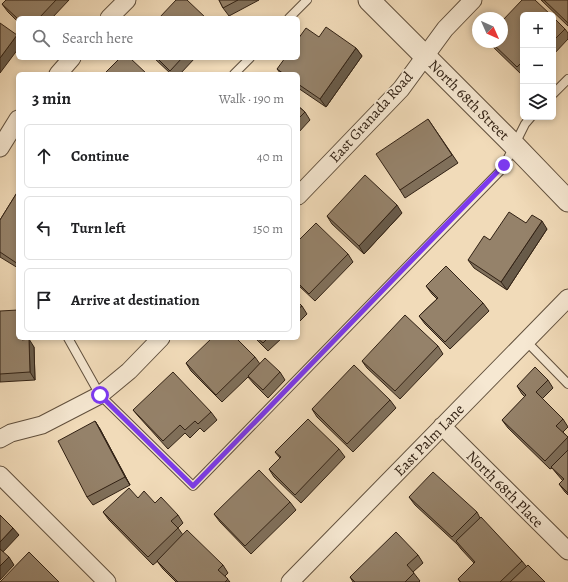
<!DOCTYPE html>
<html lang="en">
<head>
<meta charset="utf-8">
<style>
  body { margin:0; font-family:Alegreya,serif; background:#f6f6f6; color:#202124 }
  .controls { position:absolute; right:12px; top:12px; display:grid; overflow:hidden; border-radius:6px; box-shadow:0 2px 6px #0003 }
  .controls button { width:36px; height:36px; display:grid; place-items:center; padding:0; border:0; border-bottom:1px solid #e0e0e0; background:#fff; color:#202124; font:20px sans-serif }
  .compass { position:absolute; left:472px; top:12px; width:36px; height:36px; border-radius:50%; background:#fff; box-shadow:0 2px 6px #0003; rotate:135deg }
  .stop { position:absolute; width:12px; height:12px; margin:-9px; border:3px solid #7c3aed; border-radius:50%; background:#fff }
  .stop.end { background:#7c3aed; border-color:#fff; box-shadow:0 1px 4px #0008 }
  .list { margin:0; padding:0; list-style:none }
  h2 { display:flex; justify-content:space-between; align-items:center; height:52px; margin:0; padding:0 16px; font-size:17px }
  h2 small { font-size:13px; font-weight:400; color:#757577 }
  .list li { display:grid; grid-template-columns:26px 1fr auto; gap:12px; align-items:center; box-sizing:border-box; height:64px; margin:0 8px 8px; padding:0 8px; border:1px solid #e0e0e0; border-radius:6px }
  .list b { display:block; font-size:15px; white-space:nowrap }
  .list em { font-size:13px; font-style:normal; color:#757577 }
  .icon { flex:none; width:22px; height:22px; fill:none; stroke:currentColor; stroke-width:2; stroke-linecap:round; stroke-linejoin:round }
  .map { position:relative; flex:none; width:568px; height:582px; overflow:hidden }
  .search { position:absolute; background:#fff; box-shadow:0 2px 6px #0003; left:16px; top:16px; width:284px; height:44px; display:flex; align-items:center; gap:10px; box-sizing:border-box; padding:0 14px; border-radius:6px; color:#757577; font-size:15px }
  .panel { position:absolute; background:#fff; box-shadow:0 2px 6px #0003; left:16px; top:72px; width:284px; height:268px; border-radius:6px }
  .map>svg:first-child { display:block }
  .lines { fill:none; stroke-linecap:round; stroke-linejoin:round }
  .service-casing { stroke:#61503d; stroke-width:10 }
  .minor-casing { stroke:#61503d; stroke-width:19 }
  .tertiary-casing { stroke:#61503d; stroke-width:23 }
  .service { stroke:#f6e8d2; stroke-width:8 }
  .minor { stroke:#f6e8d2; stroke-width:17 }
  .tertiary { stroke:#f6e8d2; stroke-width:21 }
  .wall { fill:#80705b; stroke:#312114 }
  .shaded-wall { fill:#685b4a; stroke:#312114 }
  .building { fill:#95826a; stroke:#312114 }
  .route { stroke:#7c3aed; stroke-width:5 }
  .labels { text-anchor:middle; stroke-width:3.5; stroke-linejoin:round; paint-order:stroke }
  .street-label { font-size:15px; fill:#312114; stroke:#f6e8d2 }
</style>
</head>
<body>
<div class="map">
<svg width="568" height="582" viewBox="0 0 568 582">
  <rect width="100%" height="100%" fill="#f1dbb9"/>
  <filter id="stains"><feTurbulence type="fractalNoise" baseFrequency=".005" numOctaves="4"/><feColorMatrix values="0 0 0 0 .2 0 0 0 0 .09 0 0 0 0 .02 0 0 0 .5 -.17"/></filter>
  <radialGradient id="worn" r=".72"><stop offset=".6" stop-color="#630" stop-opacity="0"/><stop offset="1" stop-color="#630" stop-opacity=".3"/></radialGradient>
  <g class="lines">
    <g class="service-casing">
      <path id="service" d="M289,18L307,0
        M234,74L250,58
        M553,94L568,79
        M68,338L100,395L193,486L503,168L525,124L531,117
        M526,341L568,384"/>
    </g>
    <g class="minor-casing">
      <path id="minor" d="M109,18L127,0
        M58,74L72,58
        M0,148L18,119
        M298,196L401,89L445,29L473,0
        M442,426L568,551
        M0,439L11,433L42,425L100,395L129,371L161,338
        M0,475L107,582
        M290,582L568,298"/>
    </g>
    <g class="tertiary-casing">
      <path id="tertiary" d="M369,0L514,145L568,201"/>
    </g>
    <use href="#service" class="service"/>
    <use href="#minor" class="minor"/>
    <use href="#tertiary" class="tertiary"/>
  </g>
  <path class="wall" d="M6,0H69L52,18H18V22L8,12L2,4Z
    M219,0H259L229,16L223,8Z
    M541,0H568V26Z
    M523,15V74L522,75L491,45L489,42H502Z
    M553,17L565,29L568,33V39L553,55Z
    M319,37L356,48L362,56L326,107L298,88V74H281L277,69Z
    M154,58H195L180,74H171Z
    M298,106L305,112L310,120L298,133Z
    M428,119L458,163L405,198L400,190Z
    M18,191V268L0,257V220Z
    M402,213L364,254L332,224L327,216Z
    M526,223L547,229L507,290L474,268L468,260L490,240Z
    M298,241L348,254L353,262L315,301L298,285Z
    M426,286L483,303L489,311L450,349L425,324L419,316L437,299L432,294Z
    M298,302L302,306L307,314L298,323Z
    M0,311L34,347L35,380L0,382Z
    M255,338H282L268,351Z
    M438,346L443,354L400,399L367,368L362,361Z
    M255,357L260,364L280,372L285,380L268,398L254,384L248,377L222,402L191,371L186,363Z
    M548,380L553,388L542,399L563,419L568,427L563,432L568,437V495L565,492L559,484L563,481L557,474L552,468L550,469L508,428L502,420L525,397L522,394L517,386Z
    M390,400L396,408L353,452L317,417L312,409Z
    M133,410L211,412L217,420L204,432L200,428L190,438L185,433L168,449L139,417Z
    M95,421L100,429L130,485L93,505L87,497Z
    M339,449L345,457L301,503L274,477L269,469L280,458L275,452Z
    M409,497L477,512L480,518L522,561L526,566L545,582H460L458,579L474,563L461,549L458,545L415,505Z
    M138,498L155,503L178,515L183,523L178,528L183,535L223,565L228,573L225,576L230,582H176L163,569L157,561L159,560L153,565L109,520L103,512Z
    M290,502L296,510L251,554L220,522L214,514Z
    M418,555L423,563L413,572L420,581L419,582H353L350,577Z"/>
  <path class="shaded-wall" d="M17,35L18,36V49L0,73V58Z
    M356,48L362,56L326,107L320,99Z
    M397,205L402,213L364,254L359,246Z
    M542,221L547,229L507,290L501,282Z
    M22,338H27V348L22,340Z
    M29,339L34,347L35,380L30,372Z
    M95,421L100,429L130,485L125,477Z
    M13,528L19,535L2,553L0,550V542Z
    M9,557L14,565L0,580V566Z"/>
  <path class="building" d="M6,0H56L39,18H18V19L2,4Z
    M176,0H187L206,18H159Z
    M219,0H238L223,8Z
    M522,0H535L551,15H523V61L517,67L491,42H502V21Z
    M544,0H568V23Z
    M553,17L565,29L553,41Z
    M0,23L17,35L0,58Z
    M326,27L356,48L320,99L298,84V74H284L277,69L285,58H298V39L306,28L319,37Z
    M120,58H130L147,74H104Z
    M157,58H182L170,71Z
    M298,106L305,112L298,119Z
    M428,119L452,155L400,190L376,154Z
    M365,175L397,205L359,246L327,216Z
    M18,191V264L0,252V220Z
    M509,212L526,223L532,215L542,221L501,282L468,260L484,236L490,240Z
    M316,223L348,254L309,294L298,283V241Z
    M446,266L483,303L445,342L419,316L438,298L426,286Z
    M298,302L302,306L298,309Z
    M18,310V338H22V340L29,339L30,372L0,374V311Z
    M405,315L438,346L395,391L362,361Z
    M212,338H236L255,357L216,395L186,363Z
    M257,338H268L263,343Z
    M265,358L280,372L263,390L248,376Z
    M354,365L390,400L347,444L312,409Z
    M535,367L548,380L536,392L563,419L556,426L568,437L545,461L502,420L526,395L517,386Z
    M173,372L211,412L198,424L195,421L185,430L180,425L163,441L133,410Z
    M308,419L339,449L295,495L269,469L281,457L275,452Z
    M95,421L125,477L87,497L58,441Z
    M568,450V493L559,484L564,479L551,467Z
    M259,470L290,502L245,546L214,514Z
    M433,472L477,512L452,537L409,497Z
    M129,488L138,498L144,491L155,503L161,497L178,515L171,521L178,528L148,557L103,512Z
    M0,515L13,528L0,542Z
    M481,517L522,561L500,582H461L458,579L475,562L456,541Z
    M187,530L223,565L218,570L228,579L225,582H178L157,561Z
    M396,532L418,555L407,565L414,573L405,582H355L350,577Z
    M0,549L9,557L0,566Z
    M29,552L59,582H0Z
    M528,565L545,582H510Z"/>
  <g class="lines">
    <path class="route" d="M100,395L193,486L504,165"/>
  </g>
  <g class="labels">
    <g class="street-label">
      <text transform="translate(469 100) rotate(45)" y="5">North 68th Street</text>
      <text transform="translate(371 117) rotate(-48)" y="5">East Granada Road</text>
      <text transform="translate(429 440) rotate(-46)" y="5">East Palm Lane</text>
      <text transform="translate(505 489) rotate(45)" y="5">North 68th Place</text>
    </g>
  </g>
  <rect width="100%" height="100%" filter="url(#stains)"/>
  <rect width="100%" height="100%" fill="url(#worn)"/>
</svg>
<div class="controls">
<button>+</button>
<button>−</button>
<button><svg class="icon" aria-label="layers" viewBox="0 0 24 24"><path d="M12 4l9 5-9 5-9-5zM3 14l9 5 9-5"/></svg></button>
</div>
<svg class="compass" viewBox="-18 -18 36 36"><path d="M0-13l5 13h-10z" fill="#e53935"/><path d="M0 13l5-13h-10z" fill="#757577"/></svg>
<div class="stop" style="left:100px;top:395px"></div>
<div class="stop end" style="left:504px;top:165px"></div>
<div class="search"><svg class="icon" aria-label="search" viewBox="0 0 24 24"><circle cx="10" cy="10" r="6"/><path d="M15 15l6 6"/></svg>Search here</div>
<section class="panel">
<h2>3 min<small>Walk · 190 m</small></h2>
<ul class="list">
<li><svg class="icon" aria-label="ahead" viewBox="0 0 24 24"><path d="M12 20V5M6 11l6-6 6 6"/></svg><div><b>Continue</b></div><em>40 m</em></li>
<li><svg class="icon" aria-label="left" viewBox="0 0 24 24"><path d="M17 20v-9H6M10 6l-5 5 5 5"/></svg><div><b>Turn left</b></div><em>150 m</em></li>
<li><svg class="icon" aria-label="arrive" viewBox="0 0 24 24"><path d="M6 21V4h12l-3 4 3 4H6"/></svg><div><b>Arrive at destination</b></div></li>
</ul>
</section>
</div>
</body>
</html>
